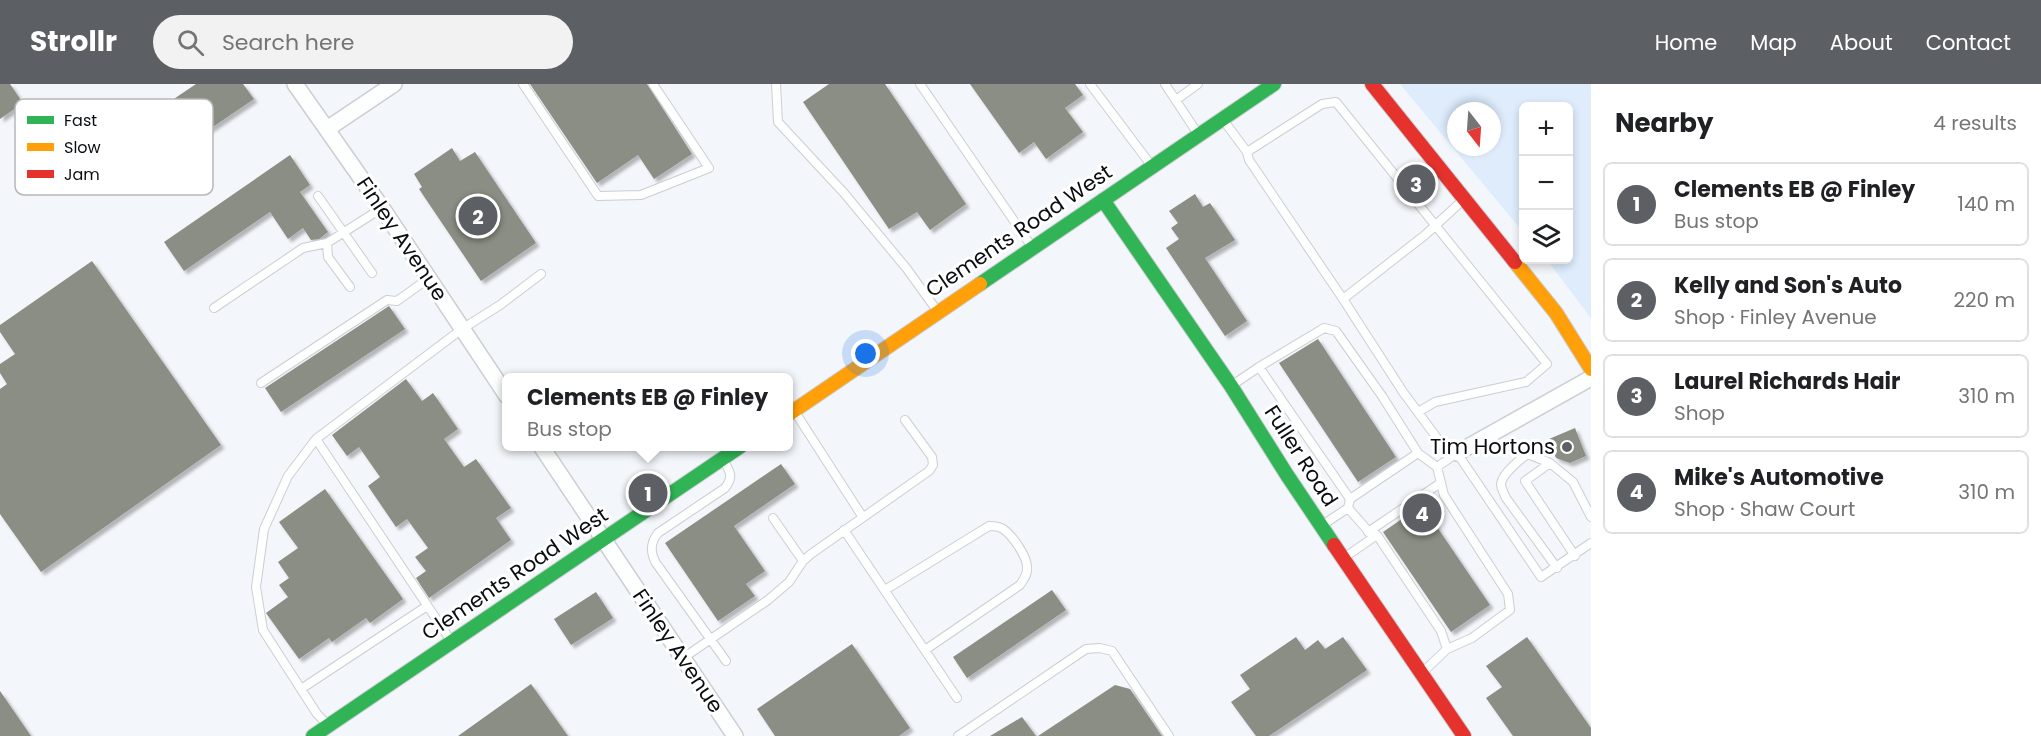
<!DOCTYPE html>
<html lang="en">
<head>
<meta charset="utf-8">
<style>
  body { margin:0; font-family:Poppins,sans-serif; background:#f2f2f2; color:#202124 }
  .controls { position:absolute; right:18px; top:18px; display:grid; overflow:hidden; border-radius:9px; box-shadow:0 3px 9px #0003 }
  .controls button { width:54px; height:54px; display:grid; place-items:center; padding:0; border:0; border-bottom:2px solid #e0e0e0; background:#fff; color:#202124; font:30px sans-serif }
  .compass { position:absolute; left:1447px; top:18px; width:54px; height:54px; border-radius:50%; background:#fff; box-shadow:0 3px 9px #0003; rotate:163deg }
  .you { position:absolute; left:866px; top:270px; width:21px; height:21px; margin:-15px; border:4px solid #fff; border-radius:50%; background:#1a73e8; box-shadow:0 0 0 9px #1a73e833 }
  .badge { display:grid; place-items:center; width:39px; height:39px; border-radius:50%; background:#5c5f63; color:#fff; font-size:20px; font-weight:700 }
  .pin { position:absolute; translate:-50% -50%; border:3px solid #fff; box-shadow:0 2px 6px #0006 }
  .popup { position:absolute; left:502px; top:289px; width:291px; height:78px; box-sizing:border-box; display:grid; place-content:center; border-radius:9px; background:#fff; filter:drop-shadow(0 2px 4px #0005); font-size:20px; white-space:nowrap; color:#757577 }
  .popup b { font-size:22px; color:#202124 }
  .popup::after { content:''; position:absolute; left:50%; top:100%; margin-left:-12px; border:12px solid transparent; border-top-color:#fff }
  .list { margin:0; padding:0; list-style:none }
  h2 { display:flex; justify-content:space-between; align-items:center; height:78px; margin:0; padding:0 24px; font-size:26px }
  h2 small { font-size:20px; font-weight:400; color:#757577 }
  .list li { display:grid; grid-template-columns:39px 1fr auto; gap:18px; align-items:center; box-sizing:border-box; height:84px; margin:0 12px 12px; padding:0 12px; border:2px solid #e0e0e0; border-radius:9px }
  .list b { display:block; font-size:22px; white-space:nowrap }
  .list p { margin:0; font-size:20px; white-space:nowrap; color:#757577 }
  .list em { font-size:20px; font-style:normal; color:#757577 }
  .icon { flex:none; width:33px; height:33px; fill:none; stroke:currentColor; stroke-width:2; stroke-linecap:round; stroke-linejoin:round }
  .map { position:relative; flex:none; width:1591px; height:652px; overflow:hidden }
  header { display:flex; align-items:center; gap:36px; box-sizing:border-box; height:84px; padding:0 30px; background:#5c5f63; color:#fff }
  header strong { font-size:28px }
  nav { display:flex; gap:33px; margin-inline-start:auto; font-size:21px }
  .search { width:420px; height:54px; background:#f2f2f2; display:flex; align-items:center; gap:15px; box-sizing:border-box; padding:0 21px; border-radius:33px; color:#757577; font-size:22px }
  main { display:flex }
  aside { flex:1; background:#fff }
  .map>svg:first-child { display:block }
  .green { fill:#deecfc; fill-rule:evenodd }
  .building { fill:#8b8e84; filter:url(#shadow) }
  .lines { fill:none; stroke-linecap:round; stroke-linejoin:round }
  .lane-casing { stroke:#cbced2; stroke-width:10 }
  .street-casing { stroke:#cbced2; stroke-width:18 }
  .fast-casing { stroke:#cbced2; stroke-width:16 }
  .slow-casing { stroke:#cbced2; stroke-width:16 }
  .jam-casing { stroke:#cbced2; stroke-width:16 }
  .lane { stroke:#fdfefe; stroke-width:8 }
  .street { stroke:#fdfefe; stroke-width:15 }
  .fast { stroke:#30b455; stroke-width:14 }
  .slow { stroke:#ff9f0a; stroke-width:14 }
  .jam { stroke:#e5322d; stroke-width:14 }
  .poi-dot { fill:#5c5f63; stroke:#fff; stroke-width:2 }
  .labels { text-anchor:middle; stroke-width:6; stroke-linejoin:round; paint-order:stroke }
  .street-label { font-size:21px; fill:#0a0e11; stroke:#fff }
  .poi-label { font-size:21px; fill:#0a0e11; stroke:#fff; text-anchor:end }
  .key { fill:#fff; stroke:#b6b7b8; stroke-width:1.5 }
  .key-label { font-size:16px; fill:#0a0e11 }
</style>
</head>
<body>
<header>
<strong>Strollr</strong>
<div class="search"><svg class="icon" aria-label="search" viewBox="0 0 24 24"><circle cx="10" cy="10" r="6"/><path d="M15 15l6 6"/></svg>Search here</div>
<nav><a>Home</a><a>Map</a><a>About</a><a>Contact</a></nav>
</header>
<main>
<div class="map">
<svg width="1591" height="652" viewBox="0 0 1591 652">
  <defs>
    <filter id="shadow"><feDropShadow dx="3.5" dy="3.5" stdDeviation="1.5" flood-color="#0004"/></filter>
  </defs>
  <rect width="100%" height="100%" fill="#f3f6fa"/>
  <path class="green" d="M1400,0H1591V234L1547,176H1568V22H1524L1523,148ZM1456,27H1492V63H1456Z"/>
  <path class="building" d="M0,0H10L23,19L0,35Z
    M196,0H243L254,15L176,68L150,31Z
    M530,0H647L692,70L654,95L638,71L597,99Z
    M829,0H885L966,120L930,146L917,128L889,145L803,18Z
    M970,0H1075L1083,11L1065,24L1083,48L1046,75L1034,58L1019,69Z
    M452,64L460,77L475,68L536,159L481,197L419,105L422,103L414,90Z
    M290,71L310,101L300,108L328,148L319,155L311,156L303,144L288,155L270,128L184,187L164,158Z
    M1195,110L1203,123L1210,119L1235,156L1205,174L1247,237L1225,252L1166,164L1179,155L1171,144L1178,139L1169,127Z
    M92,177L221,361L41,488L0,430V305L7,300L0,289V280L15,270L0,248V241Z
    M389,222L405,245L281,328L265,304Z
    M1318,255L1396,373L1358,398L1279,279Z
    M406,295L422,317L433,309L458,345L444,355L464,383L476,375L511,424L496,434L511,456L429,514L416,494L426,487L415,473L428,464L407,435L396,443L368,402L380,393L359,363L347,372L332,351Z
    M1575,344L1586,372L1570,379L1556,374L1549,355Z
    M781,380L795,400L734,442L765,487L746,500L755,512L718,537L665,459Z
    M325,405L403,515L370,539L366,534L332,558L329,554L299,575L266,529L288,513L279,501L289,494L278,478L298,464L279,438Z
    M1422,421L1490,521L1451,548L1383,448Z
    M1052,506L1066,526L967,594L953,573Z
    M596,508L613,534L571,561L554,535Z
    M1296,553L1305,566L1318,556L1325,565L1343,553L1367,586L1269,652H1256L1231,618L1250,605L1240,591Z
    M1527,553L1591,644V652H1513L1486,614L1502,603L1486,582Z
    M852,560L910,644L899,652H775L757,625Z
    M531,600L568,652H458Z
    M1115,601L1130,605L1162,652H1038Z
    M0,607L31,652H0Z
    M1022,633L1036,652H990Z"/>
  <g class="lines">
    <g class="lane-casing">
      <path id="lane" d="M523,0L598,112L641,111L709,84L653,0
        M776,0L778,38L844,109L907,185L938,228
        M920,0L1032,163
        M1090,0L1151,81
        M1165,0L1198,50
        M1176,16L1198,0
        M1224,37L1247,68L1249,76L1343,215
        M1247,68L1322,20L1336,18L1547,280L1526,298L1435,318L1418,328
        M318,112L372,189
        M327,159L328,173L350,203
        M214,224L303,164L327,159L382,124
        M1259,283L1324,244L1336,247L1382,312L1418,369L1437,383
        M261,299L387,216L397,217L429,194
        M1231,302L1259,283L1350,415L1348,424
        M795,328L862,432
        M316,355L451,557
        M1451,373L1403,308L1343,215L1425,151L1463,116
        M723,376C730,387 734,393 725,404L658,449C650,459 650,468 656,479L726,577
        M1550,379L1528,370C1520,375 1502,390 1501,400C1501,405 1504,409 1506,414L1557,484
        M1350,415L1418,369
        M773,434L803,477
        M1324,440L1348,424L1370,449
        M844,446L957,614
        M1368,448L1439,400
        M1575,472L1525,397L1550,379L1573,398L1591,433
        M1345,473L1377,451L1441,547L1447,565L1423,588
        M885,506L989,442C994,442 999,442 1003,445C1012,451 1027,472 1027,483C1028,490 1024,495 1020,501L925,566
        M1447,565L1472,554L1510,526L1508,510L1444,411L1437,383L1457,369L1541,493L1591,459
        M683,574L768,516L789,498L803,477L811,470L929,387L933,381L932,373L905,336
        M301,605L427,522
        M328,641L317,630L263,546L256,503L264,445L288,392L316,355L462,245L500,221L541,190
        M958,652L1086,565L1100,564L1112,567L1169,652"/>
    </g>
    <g class="street-casing">
      <path id="street" d="M295,0L382,124L507,312
        M327,45L394,0
        M541,362L735,652
        M1457,369L1591,294"/>
    </g>
    <g class="fast-casing">
      <path id="fast" d="M1103,116L1231,302L1287,391L1334,461
        M980,200L1274,0
        M313,652L741,362"/>
    </g>
    <g class="slow-casing">
      <path id="slow" d="M1515,178L1556,229L1591,285
        M789,330L980,200"/>
    </g>
    <g class="jam-casing">
      <path id="jam" d="M1372,0L1515,178
        M1334,461L1464,652"/>
    </g>
    <use href="#lane" class="lane"/>
    <use href="#street" class="street"/>
    <use href="#fast" class="fast"/>
    <use href="#slow" class="slow"/>
    <use href="#jam" class="jam"/>
  </g>
  <circle class="poi-dot" cx="1567" cy="363" r="6"/>
  <g class="labels">
    <g class="street-label">
      <text transform="translate(1019 147) rotate(-34)" y="7">Clements Road West</text>
      <text transform="translate(402 155) rotate(56)" y="7">Finley Avenue</text>
      <text transform="translate(1301 372) rotate(57)" y="7">Fuller Road</text>
      <text transform="translate(515 490) rotate(-34)" y="7">Clements Road West</text>
      <text transform="translate(678 567) rotate(56)" y="7">Finley Avenue</text>
    </g>
    <g class="poi-label">
      <text x="1555" y="370">Tim Hortons</text>
    </g>
  </g>
  <rect x="15" y="15" width="198" height="96" rx="9" class="key"/>
  <rect x="27" y="32" width="27" height="8" fill="#30b455"/>
  <rect x="27" y="59" width="27" height="8" fill="#ff9f0a"/>
  <rect x="27" y="86" width="27" height="8" fill="#e5322d"/>
  <g class="key-label">
    <text x="64" y="42">Fast</text>
    <text x="64" y="69">Slow</text>
    <text x="64" y="96">Jam</text>
  </g>
</svg>
<div class="controls">
<button>+</button>
<button>−</button>
<button><svg class="icon" aria-label="layers" viewBox="0 0 24 24"><path d="M12 4l9 5-9 5-9-5zM3 14l9 5 9-5"/></svg></button>
</div>
<svg class="compass" viewBox="-18 -18 36 36"><path d="M0-13l5 13h-10z" fill="#e53935"/><path d="M0 13l5-13h-10z" fill="#757577"/></svg>
<div class="you"></div>
<div class="pin badge" style="left:648px;top:409px">1</div>
<div class="popup"><b>Clements EB @ Finley</b>Bus stop</div>
<div class="pin badge" style="left:478px;top:132px">2</div>
<div class="pin badge" style="left:1416px;top:100px">3</div>
<div class="pin badge" style="left:1422px;top:429px">4</div>
</div>
<aside>
<h2>Nearby<small>4 results</small></h2>
<ul class="list">
<li><span class="badge">1</span><div><b>Clements EB @ Finley</b><p>Bus stop</p></div><em>140 m</em></li>
<li><span class="badge">2</span><div><b>Kelly and Son's Auto</b><p>Shop · Finley Avenue</p></div><em>220 m</em></li>
<li><span class="badge">3</span><div><b>Laurel Richards Hair</b><p>Shop</p></div><em>310 m</em></li>
<li><span class="badge">4</span><div><b>Mike's Automotive</b><p>Shop · Shaw Court</p></div><em>310 m</em></li>
</ul>
</aside>
</main>
</body>
</html>
